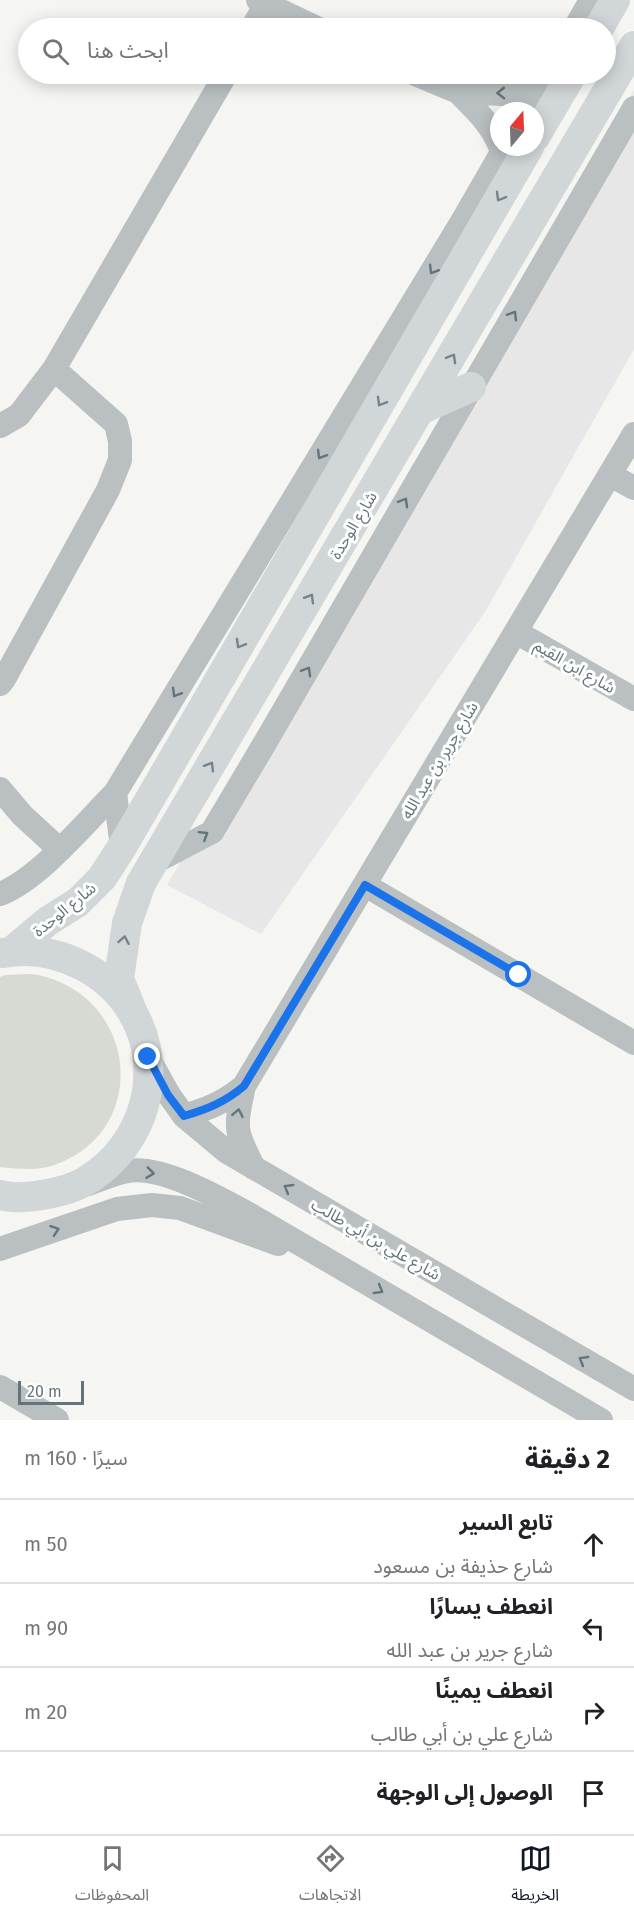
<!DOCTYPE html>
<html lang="ar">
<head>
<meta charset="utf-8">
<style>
  body { margin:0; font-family:"Fira Sans","Noto Sans Arabic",sans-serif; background:#f2f2f2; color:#202124; direction:rtl }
  .compass { position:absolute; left:490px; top:102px; width:54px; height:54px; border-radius:50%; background:#fff; box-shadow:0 3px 15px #0003; rotate:19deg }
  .scale { position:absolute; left:18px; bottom:15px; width:66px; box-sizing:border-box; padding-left:6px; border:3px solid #63757b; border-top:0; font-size:16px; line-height:21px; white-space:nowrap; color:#63757b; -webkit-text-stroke:4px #fff; paint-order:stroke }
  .stop { position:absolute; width:18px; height:18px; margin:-14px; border:4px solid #1a73e8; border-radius:50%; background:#fff }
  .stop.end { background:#1a73e8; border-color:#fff; box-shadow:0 2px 6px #0008 }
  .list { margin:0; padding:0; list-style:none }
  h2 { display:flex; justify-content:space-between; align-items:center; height:78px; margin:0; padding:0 24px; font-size:26px }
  h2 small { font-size:20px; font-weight:400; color:#757577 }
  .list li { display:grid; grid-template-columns:39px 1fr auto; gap:18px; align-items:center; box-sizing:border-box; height:84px; padding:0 24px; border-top:2px solid #e0e0e0 }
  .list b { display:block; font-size:22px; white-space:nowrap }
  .list p { margin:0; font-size:20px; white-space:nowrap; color:#757577 }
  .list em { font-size:20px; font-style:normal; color:#757577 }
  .icon { flex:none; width:33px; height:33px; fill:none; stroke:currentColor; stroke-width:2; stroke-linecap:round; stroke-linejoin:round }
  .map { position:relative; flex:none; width:634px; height:1420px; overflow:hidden; direction:ltr }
  .search { position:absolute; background:#fff; box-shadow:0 3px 15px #0003; left:18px; right:18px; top:18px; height:66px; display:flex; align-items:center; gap:15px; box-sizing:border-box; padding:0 21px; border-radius:33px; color:#757577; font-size:22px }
  .sheet { height:414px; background:#fff }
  nav { display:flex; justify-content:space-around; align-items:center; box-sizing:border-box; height:84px; border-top:2px solid #e0e0e0; background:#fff; font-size:16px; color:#757577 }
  nav a { display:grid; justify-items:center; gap:3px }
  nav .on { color:#111827 }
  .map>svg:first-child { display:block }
  .built { fill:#e6e7e6 }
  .green { fill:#d6dad2 }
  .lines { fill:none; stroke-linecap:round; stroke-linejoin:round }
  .minor { stroke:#bac0c2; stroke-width:24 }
  .major { stroke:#d1d6d8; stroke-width:30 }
  .oneway { stroke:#63757b }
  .oneway2 { stroke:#748489 }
  .route { stroke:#1a73e8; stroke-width:8 }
  .labels { text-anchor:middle; stroke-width:6; stroke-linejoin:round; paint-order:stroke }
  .street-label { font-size:16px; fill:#63757b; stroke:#fff }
</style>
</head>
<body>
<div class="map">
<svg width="634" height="1420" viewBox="0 0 634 1420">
  <rect width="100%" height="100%" fill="#f5f5f2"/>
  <path class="built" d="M634,90V349L485,612L261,934L167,885Z"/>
  <path class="green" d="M6,975C16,975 28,973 38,975C139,997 151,1132 54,1165C37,1171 18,1169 0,1167V977Z"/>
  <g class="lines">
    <path class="minor" d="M258,0L317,28
      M252,28L266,4
      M575,28L591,0
      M415,74L458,92L502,94L518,92L542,84
      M458,92C474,108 490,123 499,144
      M526,111L546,78
      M0,426L19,415L54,369
      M610,475L634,488
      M516,632L634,699
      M0,684L4,679L108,490L120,460V441L116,424L54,369L226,74
      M0,789L22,815L60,850
      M122,847L115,793L463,220L505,147
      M153,863L212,832L262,748L634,108
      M365,885L634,1043
      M0,894C39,879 85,823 115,793
      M148,1057L169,1095L184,1116L227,1152L634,1389
      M244,1086L634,434
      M184,1116C208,1109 225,1102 244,1086C235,1129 234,1129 254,1168
      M88,1184C101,1180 114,1173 128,1171C163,1165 223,1200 254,1217L601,1420
      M0,1249L117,1209L152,1205L180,1208L278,1244
      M0,1387L57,1420"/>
    <path class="major" d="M599,28L615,0
      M535,137L572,74
      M422,409L471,387
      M11,952L48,921L78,902L102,878L122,847L529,147
      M134,1016L119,979L127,923L141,883L634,46
      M0,1195C21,1201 65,1193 84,1182C168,1133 172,1013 83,966C58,953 30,948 3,953"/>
  </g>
  <defs><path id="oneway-chevron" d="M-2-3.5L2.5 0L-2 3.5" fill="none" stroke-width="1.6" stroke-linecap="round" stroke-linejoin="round" transform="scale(1.5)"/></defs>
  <g class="oneway">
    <use href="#oneway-chevron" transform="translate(501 93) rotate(179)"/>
    <use href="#oneway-chevron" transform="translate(433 270) rotate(121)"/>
    <use href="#oneway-chevron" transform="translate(513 315) rotate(-59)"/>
    <use href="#oneway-chevron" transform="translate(321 455) rotate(121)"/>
    <use href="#oneway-chevron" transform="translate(404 502) rotate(-60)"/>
    <use href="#oneway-chevron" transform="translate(307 671) rotate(-60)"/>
    <use href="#oneway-chevron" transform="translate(176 693) rotate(121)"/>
    <use href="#oneway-chevron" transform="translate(204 835) rotate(-32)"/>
    <use href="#oneway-chevron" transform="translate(238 1113) rotate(-79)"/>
    <use href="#oneway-chevron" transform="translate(150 1173) rotate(7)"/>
    <use href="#oneway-chevron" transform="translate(288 1188) rotate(-150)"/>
    <use href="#oneway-chevron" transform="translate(55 1230) rotate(-19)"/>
    <use href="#oneway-chevron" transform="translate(379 1290) rotate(30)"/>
    <use href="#oneway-chevron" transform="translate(583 1360) rotate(-150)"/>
  </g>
  <g class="oneway2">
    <use href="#oneway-chevron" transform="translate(500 197) rotate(120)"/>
    <use href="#oneway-chevron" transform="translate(452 358) rotate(-60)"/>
    <use href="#oneway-chevron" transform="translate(381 402) rotate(120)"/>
    <use href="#oneway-chevron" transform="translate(310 598) rotate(-59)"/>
    <use href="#oneway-chevron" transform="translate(240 644) rotate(120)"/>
    <use href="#oneway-chevron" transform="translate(210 766) rotate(-59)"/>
    <use href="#oneway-chevron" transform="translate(124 940) rotate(-80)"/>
  </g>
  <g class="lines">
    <path class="route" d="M148,1057L168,1095L184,1116C208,1109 225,1102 244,1086L365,885L519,975"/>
  </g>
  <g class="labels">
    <g class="street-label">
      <text transform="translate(353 525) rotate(-59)" y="6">شارع الوحدة</text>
      <text transform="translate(575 666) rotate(30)" y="6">شارع ابن القيم</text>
      <text transform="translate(439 760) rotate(-59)" y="6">شارع جرير بن عبد الله</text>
      <text transform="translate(64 909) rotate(-39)" y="6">شارع الوحدة</text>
      <text transform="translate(376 1239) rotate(30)" y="6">شارع علي بن أبي طالب</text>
    </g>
  </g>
</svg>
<svg class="compass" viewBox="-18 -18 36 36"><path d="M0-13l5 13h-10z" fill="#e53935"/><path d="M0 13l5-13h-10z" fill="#757577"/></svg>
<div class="scale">20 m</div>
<div class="stop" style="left:519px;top:975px"></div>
<div class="stop end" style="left:148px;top:1057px"></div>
<div class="search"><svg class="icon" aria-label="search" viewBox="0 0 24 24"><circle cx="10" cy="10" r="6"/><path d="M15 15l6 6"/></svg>ابحث هنا</div>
</div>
<section class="sheet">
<h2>2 دقيقة<small>سيرًا · 160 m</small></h2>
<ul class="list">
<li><svg class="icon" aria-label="ahead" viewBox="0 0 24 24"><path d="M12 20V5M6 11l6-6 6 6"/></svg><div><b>تابع السير</b><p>شارع حذيفة بن مسعود</p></div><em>50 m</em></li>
<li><svg class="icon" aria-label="left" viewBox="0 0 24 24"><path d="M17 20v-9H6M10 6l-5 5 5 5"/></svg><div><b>انعطف يسارًا</b><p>شارع جرير بن عبد الله</p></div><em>90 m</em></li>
<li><svg class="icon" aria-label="right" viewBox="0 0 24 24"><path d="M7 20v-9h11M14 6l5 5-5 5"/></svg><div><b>انعطف يمينًا</b><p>شارع علي بن أبي طالب</p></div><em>20 m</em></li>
<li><svg class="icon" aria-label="arrive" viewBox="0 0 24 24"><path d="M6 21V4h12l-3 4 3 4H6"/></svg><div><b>الوصول إلى الوجهة</b></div></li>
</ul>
</section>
<nav>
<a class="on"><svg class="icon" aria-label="map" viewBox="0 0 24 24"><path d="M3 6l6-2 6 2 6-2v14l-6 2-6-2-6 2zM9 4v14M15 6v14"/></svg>الخريطة</a>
<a><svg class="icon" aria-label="directions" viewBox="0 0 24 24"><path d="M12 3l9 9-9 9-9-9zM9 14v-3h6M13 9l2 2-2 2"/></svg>الاتجاهات</a>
<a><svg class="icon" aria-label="saved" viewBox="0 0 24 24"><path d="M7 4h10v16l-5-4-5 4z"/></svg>المحفوظات</a>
</nav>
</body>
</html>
